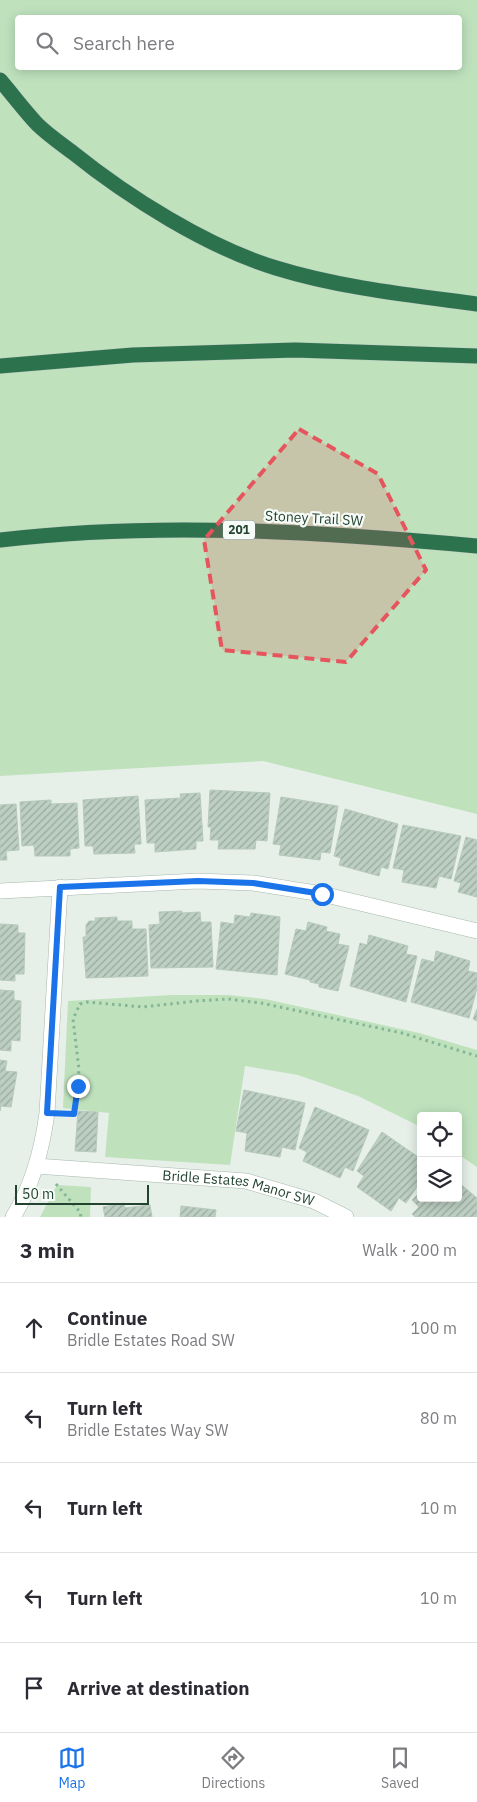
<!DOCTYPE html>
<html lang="en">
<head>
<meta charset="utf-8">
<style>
  body { margin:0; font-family:"IBM Plex Sans",sans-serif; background:#f2f2f3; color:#2b2b33 }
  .controls { position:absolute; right:15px; bottom:15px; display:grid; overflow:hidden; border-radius:5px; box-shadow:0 2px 12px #0003 }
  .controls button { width:45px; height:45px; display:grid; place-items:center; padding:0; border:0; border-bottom:1px solid #e1e1e2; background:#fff; color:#2b2b33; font:25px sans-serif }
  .scale { position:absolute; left:15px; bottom:12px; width:134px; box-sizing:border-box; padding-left:5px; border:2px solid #224330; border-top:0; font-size:14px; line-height:18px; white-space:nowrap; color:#224330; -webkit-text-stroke:4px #f7fbf8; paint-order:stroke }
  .stop { position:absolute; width:15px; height:15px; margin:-11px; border:4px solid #1a73e8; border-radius:50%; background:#fff }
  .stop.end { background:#1a73e8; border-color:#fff; box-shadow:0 1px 5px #0008 }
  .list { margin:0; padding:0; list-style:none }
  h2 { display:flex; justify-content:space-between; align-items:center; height:65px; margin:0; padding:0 20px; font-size:21px }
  h2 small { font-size:16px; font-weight:400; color:#7c7c81 }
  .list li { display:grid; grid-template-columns:32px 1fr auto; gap:15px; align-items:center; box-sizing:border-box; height:90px; padding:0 20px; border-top:1px solid #e1e1e2 }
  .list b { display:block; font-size:19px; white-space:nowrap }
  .list p { margin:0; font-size:16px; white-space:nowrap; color:#7c7c81 }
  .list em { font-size:16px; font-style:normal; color:#7c7c81 }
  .icon { flex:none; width:28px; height:28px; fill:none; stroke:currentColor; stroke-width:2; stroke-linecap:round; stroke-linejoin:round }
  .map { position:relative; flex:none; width:477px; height:1217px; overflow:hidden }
  .search { position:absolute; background:#fff; box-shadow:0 2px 12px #0003; left:15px; right:15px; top:15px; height:55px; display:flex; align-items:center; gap:12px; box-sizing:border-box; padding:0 18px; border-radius:5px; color:#7c7c81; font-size:19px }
  .sheet { height:515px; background:#fff }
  nav { display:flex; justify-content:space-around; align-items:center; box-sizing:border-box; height:70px; border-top:1px solid #e1e1e2; background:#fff; font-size:14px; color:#7c7c81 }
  nav a { display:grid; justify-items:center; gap:2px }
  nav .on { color:#1a73e8 }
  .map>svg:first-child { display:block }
  .green { fill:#bfe2bd; fill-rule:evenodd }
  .building { fill:url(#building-hatch); stroke:#b7cabc }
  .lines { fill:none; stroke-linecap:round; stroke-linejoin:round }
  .minor-casing { stroke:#a7b8ad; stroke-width:16 }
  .highway-casing { stroke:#c1cac5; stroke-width:16 }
  .path { stroke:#84b596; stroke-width:3; stroke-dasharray:2.5 4; stroke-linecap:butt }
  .minor { stroke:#fff; stroke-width:15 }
  .highway { stroke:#2c724d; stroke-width:15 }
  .route { stroke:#1a73e8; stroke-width:6 }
  .marked { fill:#e6555e; fill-opacity:0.2; stroke:#e6555e; stroke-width:4; stroke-dasharray:10 6; stroke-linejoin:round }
  .labels { text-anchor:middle; stroke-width:4.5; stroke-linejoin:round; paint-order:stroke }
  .shield { fill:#f7fbf8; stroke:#627a6c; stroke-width:1 }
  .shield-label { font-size:12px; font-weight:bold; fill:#224330 }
  .street-label { font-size:14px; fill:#224330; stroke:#f7fbf8 }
</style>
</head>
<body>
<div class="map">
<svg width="477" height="1217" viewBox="0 0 477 1217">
  <defs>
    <pattern id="building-hatch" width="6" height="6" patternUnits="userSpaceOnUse" patternTransform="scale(1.25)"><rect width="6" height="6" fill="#bdcec2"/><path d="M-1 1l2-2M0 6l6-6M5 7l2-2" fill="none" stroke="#99a99e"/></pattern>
  </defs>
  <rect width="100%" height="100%" fill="#e6efe8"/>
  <path class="green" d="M0,0H477V814L263,761L0,776ZM18,18H460V68H18Z
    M172,995H229L265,999L419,1033L477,1050V1167L458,1154V1116H421V1127L358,1096L298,1075L245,1066L230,1165L105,1157L109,1113L63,1108L68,1001Z
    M57,1185L91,1187L90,1217H40Z"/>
  <path class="building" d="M210,790L270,793L267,841L256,840L255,849H218L219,840H210L211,827H208Z
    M200,793L203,841H196V849L155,852V843H147L145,800L181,798L180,794Z
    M138,796L141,844H134L135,853L94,854L93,846H85L83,800Z
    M281,797L338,806L330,853L321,852L320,860L279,855L281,845L273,844Z
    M51,800V804L77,803L79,848L70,849V856H35L34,845L22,846L20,802Z
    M16,804L19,850L6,851L7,860H0V805Z
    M345,809L398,824L388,869L381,867L379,876L339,865L341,858L334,856Z
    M403,825L461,836L451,879L439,876L436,888L402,882L404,870L393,868Z
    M466,837L477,840V897L458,892L461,883L454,881Z
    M182,911V913L200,912L201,922H211L213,967L151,968L149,925L160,924L159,912Z
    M251,913L280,917L277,975L216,969L221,922L234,924L235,915L250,917Z
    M117,917V921H132V929H146L148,976L86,978L83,937H86V925L89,921H96L95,918Z
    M308,922L327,927L326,931L340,934L338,944L349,946L338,991L319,987V984L310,982V980L285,974L296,929L306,931Z
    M0,924L18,925V933H25L24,974H15V981L0,980Z
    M369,935L408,946L406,954L417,956L406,1002L350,986L360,943L367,945Z
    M436,951L470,961L468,971L477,973V988L469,1018L411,1002L422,959L434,962Z
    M0,990L14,991V1000L21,1001L20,1041L11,1040V1051L0,1050Z
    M477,1009V1021L473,1019Z
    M0,1060L7,1061L5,1071L17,1072L11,1107L1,1106L0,1111Z
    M244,1090L305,1103L295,1150L282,1147L280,1157L245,1151L247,1133L236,1131Z
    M315,1107L369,1130L353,1171L345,1167L340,1178L303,1161L307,1152L299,1148Z
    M78,1111L98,1112L96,1152L75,1151Z
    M382,1132L421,1159V1181L406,1203L399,1198L391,1211L357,1187L364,1176L357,1171Z
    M458,1182L477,1198V1217H415L412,1214L419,1207L412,1200L421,1191V1198H458Z
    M124,1203L125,1208L150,1205L152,1217H105L103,1207Z
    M181,1206L216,1210L215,1217H180Z"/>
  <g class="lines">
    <g class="minor-casing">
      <g id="minor">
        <path d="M0,891L198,881L253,883L322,894L477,931"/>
        <path id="s1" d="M36,1166L246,1181L314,1201L346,1217"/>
        <path d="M13,1217C33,1185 42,1150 47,1113L60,887"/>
      </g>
    </g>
    <g class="highway-casing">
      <path id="highway" d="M0,80C12,94 24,110 37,124C47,134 60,143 72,152C128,197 207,247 276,268C341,288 409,295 477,304
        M0,366L133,355L295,350L477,356
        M0,540C158,521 319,532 477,546"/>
    </g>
    <path class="path" d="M62,1114H73L75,1110L79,1070L73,1019L80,1004L87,1002L143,1007L196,1001L228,999L261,1003L402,1033L477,1056
      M56,1184L80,1212L81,1217"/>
    <use href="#minor" class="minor"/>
    <use href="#highway" class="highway"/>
  </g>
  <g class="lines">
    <path class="route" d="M78,1086L74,1114L47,1113L60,887L198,881L253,883L322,894"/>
  </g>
  <path class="marked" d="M299,429L378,474L426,570L346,662L222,650L204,540Z"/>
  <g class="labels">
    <rect class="shield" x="223" y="520.5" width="32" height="19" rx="4"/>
    <g class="shield-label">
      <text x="239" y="534">201</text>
    </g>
    <g class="street-label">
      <text transform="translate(314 518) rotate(3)" y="5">Stoney Trail SW</text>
      <text dy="5" stroke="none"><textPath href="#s1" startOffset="204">Bridle Estates Manor SW</textPath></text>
    </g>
  </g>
</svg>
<div class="controls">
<button><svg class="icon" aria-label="locate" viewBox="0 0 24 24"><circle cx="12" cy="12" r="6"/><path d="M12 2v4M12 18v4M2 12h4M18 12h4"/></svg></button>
<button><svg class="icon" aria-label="layers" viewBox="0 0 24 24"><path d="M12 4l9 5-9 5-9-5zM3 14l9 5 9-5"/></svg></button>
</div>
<div class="scale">50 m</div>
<div class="stop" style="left:322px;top:894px"></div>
<div class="stop end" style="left:78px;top:1086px"></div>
<div class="search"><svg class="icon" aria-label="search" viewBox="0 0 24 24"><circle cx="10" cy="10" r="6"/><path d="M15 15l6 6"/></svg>Search here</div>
</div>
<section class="sheet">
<h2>3 min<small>Walk · 200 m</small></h2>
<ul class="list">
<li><svg class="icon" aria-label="ahead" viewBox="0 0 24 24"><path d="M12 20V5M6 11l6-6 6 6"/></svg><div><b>Continue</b><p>Bridle Estates Road SW</p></div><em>100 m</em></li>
<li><svg class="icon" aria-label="left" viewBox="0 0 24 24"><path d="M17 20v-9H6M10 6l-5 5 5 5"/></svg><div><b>Turn left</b><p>Bridle Estates Way SW</p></div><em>80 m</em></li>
<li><svg class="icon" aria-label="left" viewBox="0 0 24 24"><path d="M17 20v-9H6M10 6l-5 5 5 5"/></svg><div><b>Turn left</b></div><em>10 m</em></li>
<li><svg class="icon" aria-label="left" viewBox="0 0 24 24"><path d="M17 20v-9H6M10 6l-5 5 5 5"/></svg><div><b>Turn left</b></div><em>10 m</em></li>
<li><svg class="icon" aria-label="arrive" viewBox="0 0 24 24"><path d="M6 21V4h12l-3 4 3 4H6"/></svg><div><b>Arrive at destination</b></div></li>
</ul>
</section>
<nav>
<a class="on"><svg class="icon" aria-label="map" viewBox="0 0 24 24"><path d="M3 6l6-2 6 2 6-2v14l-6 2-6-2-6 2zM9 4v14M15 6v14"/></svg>Map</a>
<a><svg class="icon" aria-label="directions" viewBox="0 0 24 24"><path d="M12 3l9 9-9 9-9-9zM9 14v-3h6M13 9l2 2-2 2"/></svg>Directions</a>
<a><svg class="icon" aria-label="saved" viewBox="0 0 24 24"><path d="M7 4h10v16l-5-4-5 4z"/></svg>Saved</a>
</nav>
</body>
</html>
